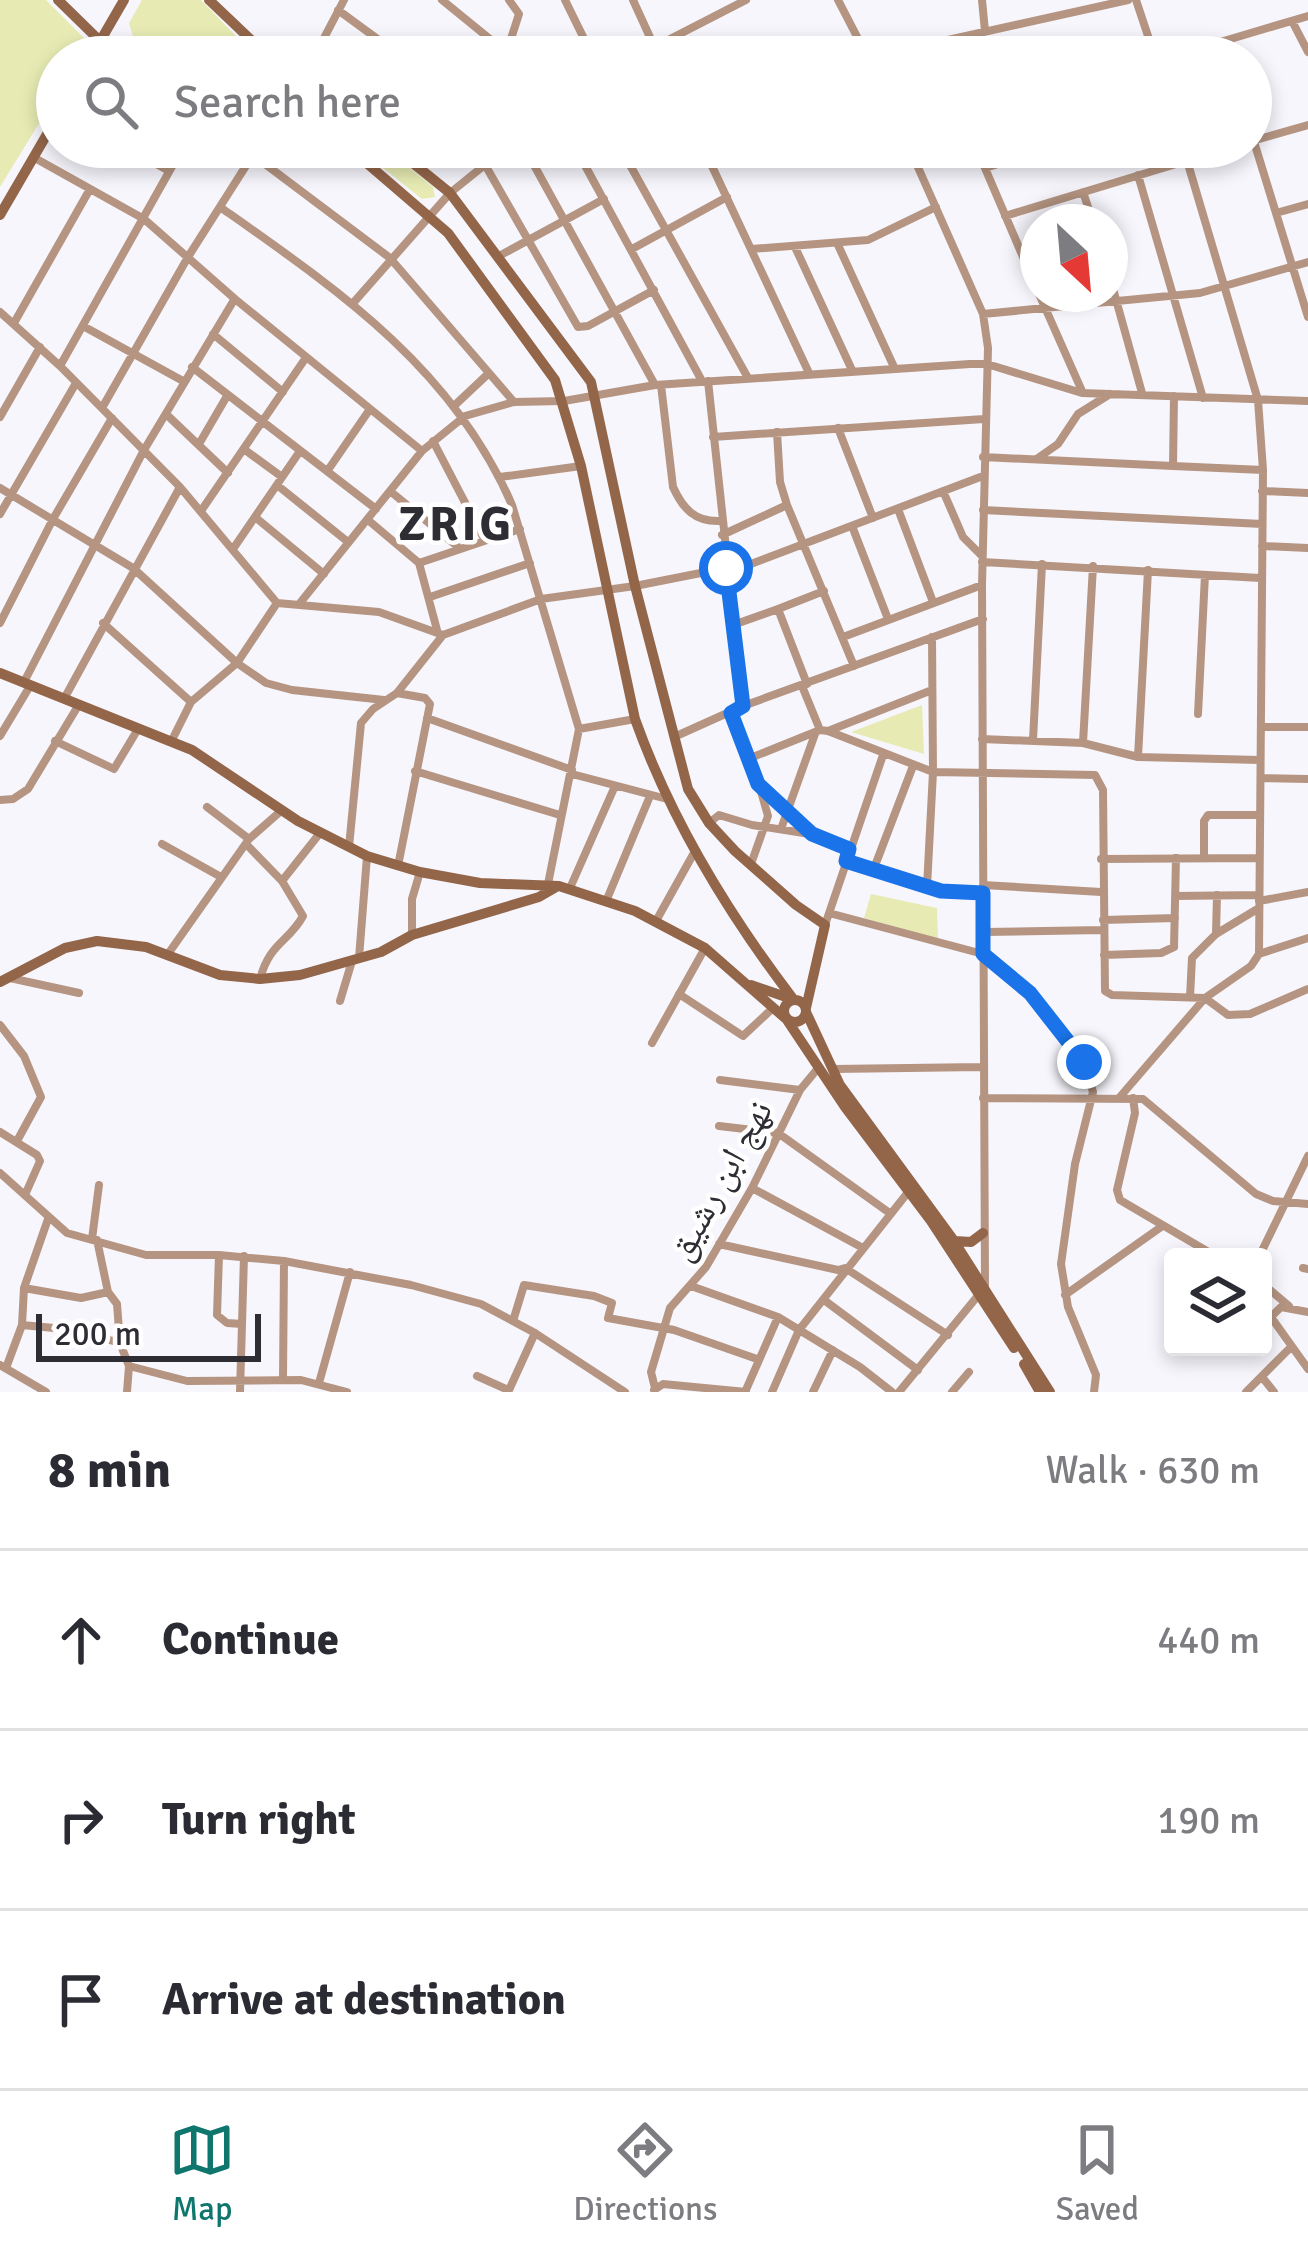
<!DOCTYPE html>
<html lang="en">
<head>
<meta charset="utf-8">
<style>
  body { margin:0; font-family:Signika,"Noto Naskh Arabic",sans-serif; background:#f2f2f3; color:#2b2b33 }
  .controls { position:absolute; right:36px; bottom:36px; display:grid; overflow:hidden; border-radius:12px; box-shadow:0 6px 18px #0003 }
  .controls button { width:108px; height:108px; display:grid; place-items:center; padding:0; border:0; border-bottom:3px solid #e1e1e2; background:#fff; color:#2b2b33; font:60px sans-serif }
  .compass { position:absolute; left:1020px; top:204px; width:108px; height:108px; border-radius:50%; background:#fff; box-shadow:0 6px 18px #0003; rotate:154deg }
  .scale { position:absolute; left:36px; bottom:30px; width:225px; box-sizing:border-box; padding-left:12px; border:6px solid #2e2d34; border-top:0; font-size:33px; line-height:42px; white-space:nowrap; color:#2e2d34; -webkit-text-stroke:9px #fff; paint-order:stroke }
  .stop { position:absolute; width:36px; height:36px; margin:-27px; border:9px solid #1a73e8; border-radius:50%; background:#fff }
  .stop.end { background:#1a73e8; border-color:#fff; box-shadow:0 3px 12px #0008 }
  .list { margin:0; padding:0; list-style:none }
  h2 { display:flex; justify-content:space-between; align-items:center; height:156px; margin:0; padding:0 48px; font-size:51px }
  h2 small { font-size:39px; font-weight:400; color:#7c7c81 }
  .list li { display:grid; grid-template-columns:78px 1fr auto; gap:36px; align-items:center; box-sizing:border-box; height:180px; padding:0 48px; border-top:3px solid #e1e1e2 }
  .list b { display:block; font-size:45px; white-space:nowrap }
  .list em { font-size:39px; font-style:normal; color:#7c7c81 }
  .icon { flex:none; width:66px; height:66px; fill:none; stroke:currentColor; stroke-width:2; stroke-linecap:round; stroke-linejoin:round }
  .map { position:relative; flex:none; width:1308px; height:1392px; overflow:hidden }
  .search { position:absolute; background:#fff; box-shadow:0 6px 18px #0003; left:36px; right:36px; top:36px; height:132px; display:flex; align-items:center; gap:30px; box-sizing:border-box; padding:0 42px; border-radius:66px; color:#7c7c81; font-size:45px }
  .sheet { height:696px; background:#fff }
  nav { display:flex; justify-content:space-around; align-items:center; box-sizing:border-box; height:168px; border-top:3px solid #e1e1e2; background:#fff; font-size:33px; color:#7c7c81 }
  nav a { display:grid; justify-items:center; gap:6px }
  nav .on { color:#0f766e }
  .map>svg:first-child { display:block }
  .green { fill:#e7ebb3 }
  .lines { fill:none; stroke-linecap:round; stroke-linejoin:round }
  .street { stroke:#b59582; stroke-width:8 }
  .secondary { stroke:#93664a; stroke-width:10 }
  .route { stroke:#1a73e8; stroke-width:15 }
  .labels { text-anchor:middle; stroke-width:9; stroke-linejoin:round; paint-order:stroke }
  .street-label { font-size:36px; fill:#2e2d34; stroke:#fff }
  .district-label { font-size:48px; font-weight:bold; letter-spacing:3px; fill:#2e2d34; stroke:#fff }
</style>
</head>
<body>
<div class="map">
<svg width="1308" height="1392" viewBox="0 0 1308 1392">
  <rect width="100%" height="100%" fill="#f7f6fd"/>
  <path class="green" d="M0,0H46L89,43L80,57H57V94L0,187Z
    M142,0H201L236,36L221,54L223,57L134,40L129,23Z
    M357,147H384L433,187L435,197L422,199Z
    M922,705L924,754L851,732Z
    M871,894L937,908L938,939L864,918Z"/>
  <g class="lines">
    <path class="street" d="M442,0L512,57
      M565,0L593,57
      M633,0L659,57
      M838,0L867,56
      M982,0L985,31
      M1136,0L1155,57
      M338,10L402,57
      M1292,21L1308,52
      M507,51L519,14L509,0
      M866,52L921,46L1128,0
      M314,57L344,0
      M635,57L746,0
      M1170,57L1308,16
      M1251,132L1308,317
      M1252,141L1308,125
      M126,147L169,171
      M524,147L655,385
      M575,147L702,381
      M620,147L748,378
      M703,147L809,373
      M976,147L1038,292
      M253,155L390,258L514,402
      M33,157L144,219L235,299L422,451
      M484,163L578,327L588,326L654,290
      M985,168L1053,147
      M1138,175L1203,398
      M1083,192L1093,222
      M220,207C338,290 453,368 512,505L579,729L548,884
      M1276,213L1308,204
      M1005,216L1232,147
      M838,245L894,367
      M795,247L852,370
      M632,249L727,197
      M751,249L868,240L936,207
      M499,256L604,199
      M1110,278L1142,393
      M1039,294L1082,391
      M354,302L450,193L507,147
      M0,312L60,366L180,487L277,603
      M983,314L1200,293L1308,262
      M14,323L90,189
      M83,326L183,381
      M213,334L283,392
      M60,366L183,147
      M192,367L376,509
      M708,381L743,706
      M661,385L673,487C683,509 695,522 720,521
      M1174,396L1173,466L1263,470
      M455,405L489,373
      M102,408L188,257L258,147
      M166,414L228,473
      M0,417L40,347
      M838,428L873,518
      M777,432L780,482L787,505L854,666
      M713,437L984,419
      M433,441L484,539
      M199,444L227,396
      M245,450L282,477
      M983,457L1173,466
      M1038,458L1058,444L1078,414L1110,394
      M328,470L370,409
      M500,477L581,466
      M277,485L348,542
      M0,488L133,568L237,663L266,683L292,690L384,700
      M390,491L458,547
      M943,491L963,537L982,556
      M1262,491L1308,493
      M898,509L933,602
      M983,510L1262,524
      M201,511L305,359
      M0,514L76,383
      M255,517L324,574
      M368,520L419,563L437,630
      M852,526L888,619
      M722,535L787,505
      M1262,546L1308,548
      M233,549L300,451
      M982,562L1260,578
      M419,563L520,529
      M727,573L983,476
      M430,597L530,563
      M277,603L379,612L443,635
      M300,603L422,451L465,416L514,402L564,401L655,385L970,364H987L1082,393L1308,401
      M0,623L53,519L112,418
      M103,623L191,702
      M733,625L778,609
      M843,637L982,585
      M24,682L144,450L234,300
      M807,684L778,609L824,591
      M802,686L820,730
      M397,693L425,698L430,704L398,866
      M64,699L180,487
      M731,713L758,784L812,834L849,849
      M1198,714L1205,575
      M427,718L572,770
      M1262,727H1308
      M579,729L635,719
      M828,731L932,690
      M0,736L30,686
      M674,737L743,706L983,619
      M982,739L1083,743L1138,757L1260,760
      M172,740L191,702L237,663L277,603
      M1033,740L1042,564
      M55,741L114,769L138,729
      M1083,743L1093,566
      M1138,757L1148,570
      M748,759L820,730L828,731L933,772L1095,775L1103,790L1105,991L1112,995L1205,998L1228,1015L1250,1014L1308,989
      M415,771L560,815
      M572,774L667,799
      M1261,778L1308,779
      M0,800L13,799L28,789L78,706
      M207,807L249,839
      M709,823L719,815L752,825L810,834
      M781,829L815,734
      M162,844L221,877
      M246,844L282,881L303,916C289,942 270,942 260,979
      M349,847L361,723L373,709L397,693L443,635L541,599L635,586L726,568
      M1204,858V821L1208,815H1259
      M1101,859L1259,858
      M846,861L941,891L983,893
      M751,864L768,816L760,788
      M873,871L913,766
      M282,881L320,833
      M983,885L1101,892
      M927,887L933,772L932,637
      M570,888L615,786
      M1176,896L1259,895
      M607,899L650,796
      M1259,901L1308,892
      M829,913L983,954L1030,993L1084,1062L1093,1092L1075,1164L1061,1264L1068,1307L1096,1375L1094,1392
      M1103,920L1175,918
      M656,921L695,851
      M825,925L883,755
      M984,932L1102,930
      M1216,933L1217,895
      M412,935V899L420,872
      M1174,947L1176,858
      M168,954L249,839L282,810
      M1259,954L1308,938
      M1104,955L1161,953L1174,947
      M359,958L367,856
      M10,978L79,993
      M679,994L743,1036L773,1008
      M1190,997L1192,958L1216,934L1259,908
      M340,1001L352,961
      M0,1025L24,1056L41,1097L17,1141
      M652,1043L705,948
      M833,1069L982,1067
      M720,1080L800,1090
      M983,1098L1143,1099L1256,1194L1273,1201L1308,1204
      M1119,1098L1205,998L1251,966L1259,954L1263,470L1258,400L1183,147
      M1133,1098L1135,1113L1117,1190L1120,1200L1217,1257
      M719,1126L778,1133L891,1214
      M0,1132L37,1155L40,1161L25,1195
      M0,1173L67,1233L146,1255H219L284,1261L411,1285L481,1304L535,1333L625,1392
      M752,1188L863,1248
      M92,1239L99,1185
      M97,1240L108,1292L117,1304L120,1343L129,1366L127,1392
      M719,1244L838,1270L845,1268L948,1335
      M219,1255L217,1315L227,1323L242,1324
      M1259,1257L1308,1156
      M1303,1268L1308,1269
      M1263,1284L1289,1306
      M691,1286L778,1317L860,1367L892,1392
      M24,1288L81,1298L108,1292
      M1065,1295L1161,1227
      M824,1300L918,1370
      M1308,1312L1281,1307L1271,1317L1308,1369
      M513,1321L524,1285L594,1296L612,1303L608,1318L674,1330L757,1359
      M22,1325L75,1330L120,1343
      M0,1365L46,1392
      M129,1366L187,1381L301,1380L347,1392
      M6,1368L22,1325L24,1288L48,1219
      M477,1376L508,1390
      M1262,1377L1274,1392
      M283,1379L284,1261
      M319,1383L350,1272
      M655,1388L651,1372L670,1308L706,1267L752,1188L800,1090L819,1067
      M509,1390L535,1333
      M654,1390L663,1384L746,1392
      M240,1392L244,1256
      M745,1392L778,1317
      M772,1392L799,1330L909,1191
      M813,1392L833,1350
      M899,1392L985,1287L982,585L988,348L983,314L909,147
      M952,1392L969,1372
      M1246,1392L1291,1347"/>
    <path class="secondary" d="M58,0L100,41L180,57
      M209,0L269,57
      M91,57L124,0
      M348,147L448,233L555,380L581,466L635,719C671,820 729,915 794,1000
      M393,147L450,193L591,382L635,586L688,789L709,823L735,851L796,905L825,925L806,1008
      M0,215L57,117
      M0,673L192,750L298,821L367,856L420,872L480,883L559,886L635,911L705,948L785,1018
      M0,982L65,948L97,941L146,947L220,975L260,979L300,975L381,952L412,935L539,897L558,886
      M751,985L789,998
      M784 1011a11 11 0 1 1 22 0a11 11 0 1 1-22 0Z
      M806,1012L840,1085L952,1238L1050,1392
      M787,1020L845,1107L931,1221L1014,1348
      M955,1241L971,1242L983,1233
      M1024,1364L1040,1392"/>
  </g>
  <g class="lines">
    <path class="route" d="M726,568L743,706L731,713L758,784L812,834L849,849L846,861L941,891L983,893V954L1030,993L1084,1062"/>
  </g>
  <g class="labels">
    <g class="street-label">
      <text transform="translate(719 1180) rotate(-61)" y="13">نهج ابن رشيق</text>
    </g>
    <g class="district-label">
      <text x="456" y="540">ZRIG</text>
    </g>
  </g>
</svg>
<div class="controls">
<button><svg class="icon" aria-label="layers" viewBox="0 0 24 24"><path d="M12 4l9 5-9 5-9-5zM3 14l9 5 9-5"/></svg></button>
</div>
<svg class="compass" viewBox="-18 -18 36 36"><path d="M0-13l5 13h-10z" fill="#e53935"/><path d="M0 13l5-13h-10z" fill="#7c7c81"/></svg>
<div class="scale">200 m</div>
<div class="stop" style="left:726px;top:568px"></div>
<div class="stop end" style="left:1084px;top:1062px"></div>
<div class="search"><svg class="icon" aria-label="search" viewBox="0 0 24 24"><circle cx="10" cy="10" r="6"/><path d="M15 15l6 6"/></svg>Search here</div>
</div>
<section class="sheet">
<h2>8 min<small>Walk · 630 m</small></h2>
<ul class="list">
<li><svg class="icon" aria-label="ahead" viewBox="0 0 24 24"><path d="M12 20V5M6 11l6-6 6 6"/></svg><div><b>Continue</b></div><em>440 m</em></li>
<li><svg class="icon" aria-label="right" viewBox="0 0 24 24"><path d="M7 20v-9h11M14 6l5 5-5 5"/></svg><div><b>Turn right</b></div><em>190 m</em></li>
<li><svg class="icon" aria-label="arrive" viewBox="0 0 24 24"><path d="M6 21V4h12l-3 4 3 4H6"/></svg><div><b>Arrive at destination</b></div></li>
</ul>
</section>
<nav>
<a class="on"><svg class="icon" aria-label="map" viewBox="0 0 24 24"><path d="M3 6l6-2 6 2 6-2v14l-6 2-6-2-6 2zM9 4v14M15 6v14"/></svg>Map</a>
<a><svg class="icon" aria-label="directions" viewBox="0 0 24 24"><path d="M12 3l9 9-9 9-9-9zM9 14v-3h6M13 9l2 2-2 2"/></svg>Directions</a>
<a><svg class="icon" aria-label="saved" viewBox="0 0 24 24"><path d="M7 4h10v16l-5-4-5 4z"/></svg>Saved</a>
</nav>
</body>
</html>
